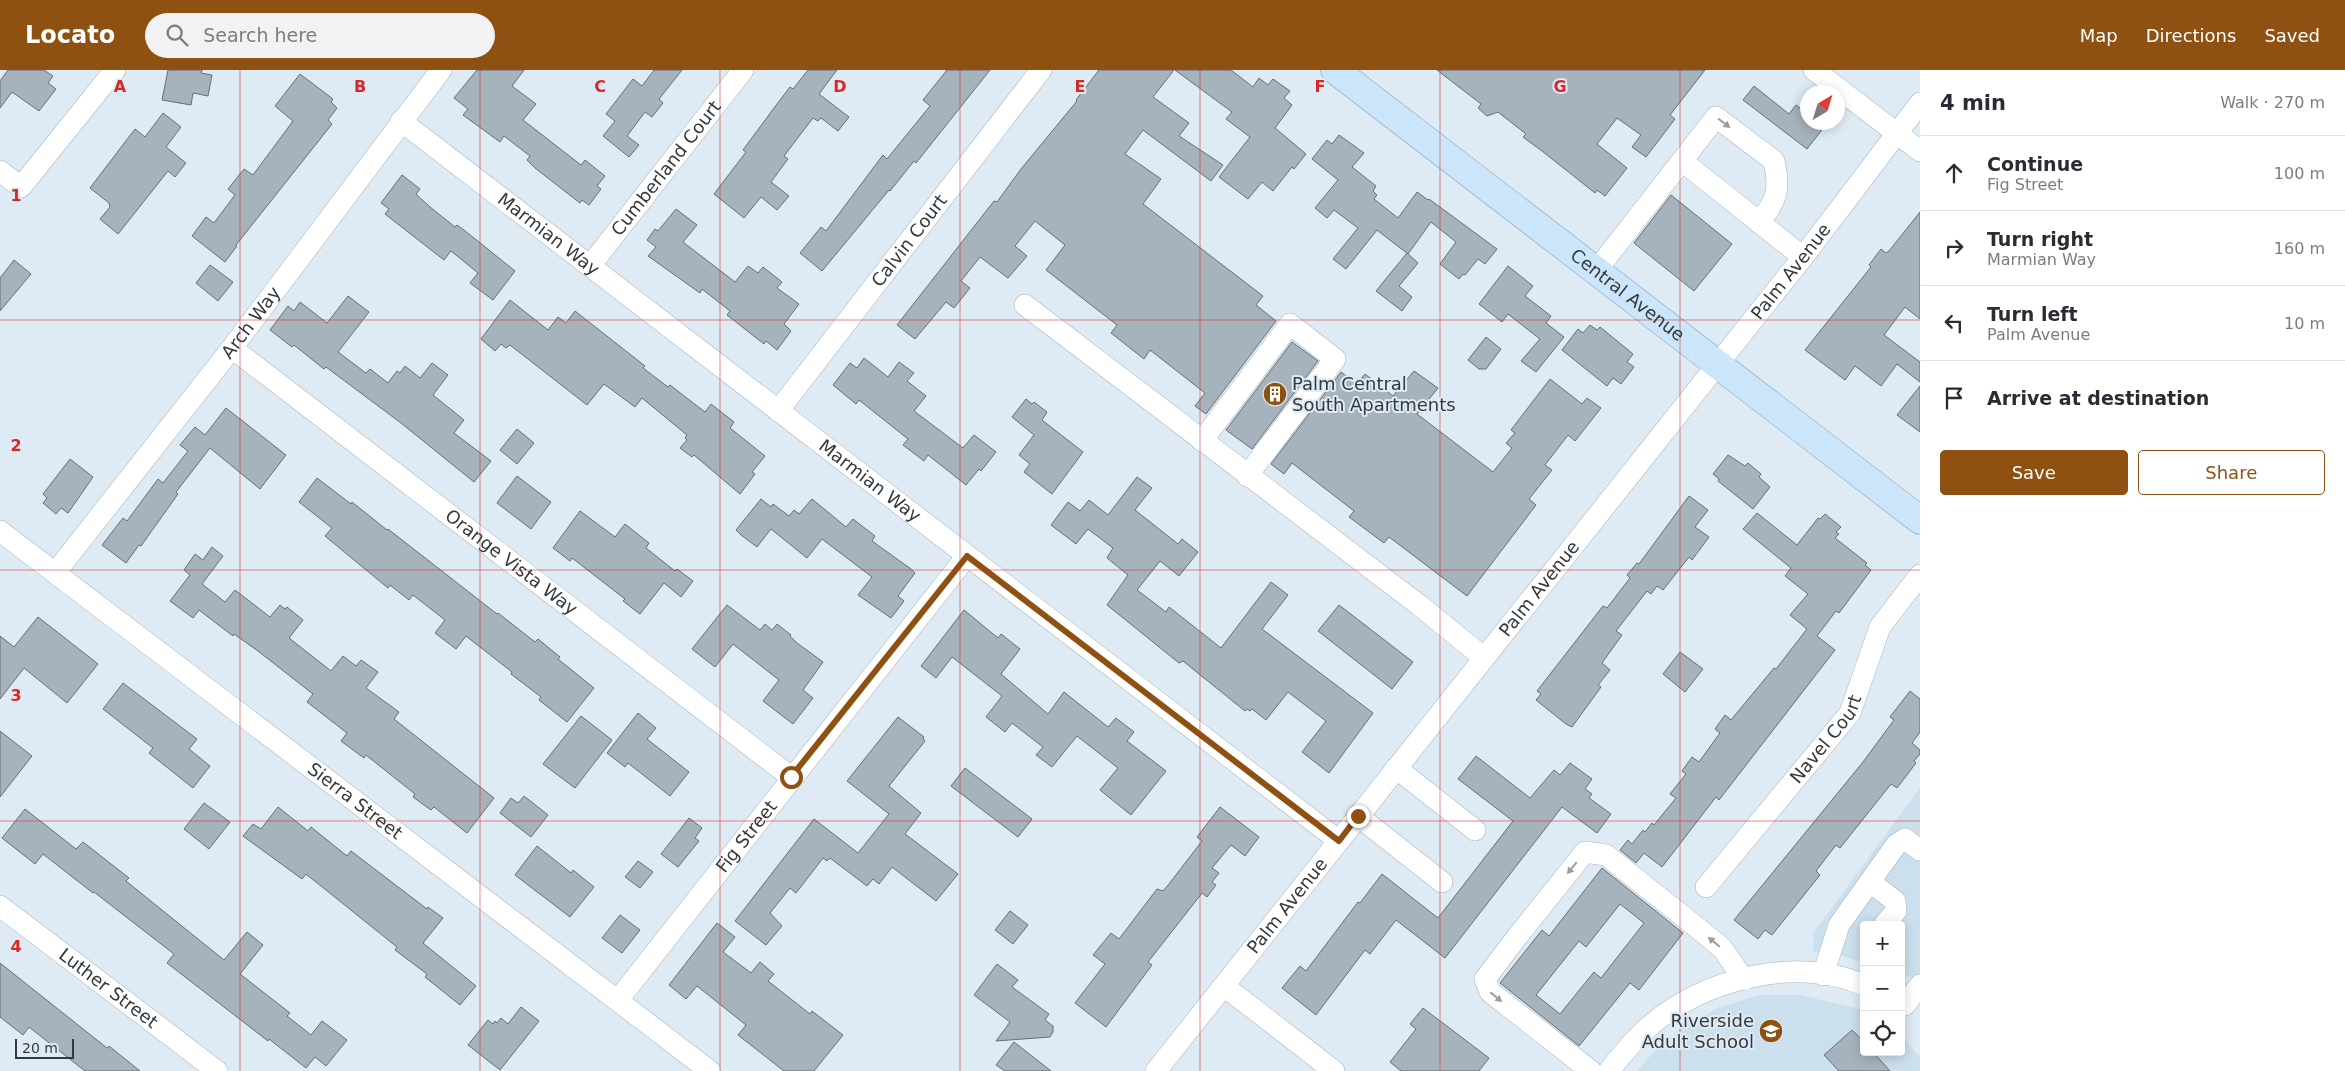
<!DOCTYPE html>
<html lang="en">
<head>
<meta charset="utf-8">
<style>
  body { margin:0; font-family:"DejaVu Sans",sans-serif; background:#f2f2f3; color:#2b2b33 }
  .controls { position:absolute; right:15px; bottom:15px; display:grid; overflow:hidden; border-radius:5px; box-shadow:0 2px 12px #0003 }
  .controls button { width:45px; height:45px; display:grid; place-items:center; padding:0; border:0; border-bottom:1px solid #e1e1e2; background:#fff; color:#2b2b33; font:25px sans-serif }
  .compass { position:absolute; left:1800px; top:15px; width:45px; height:45px; border-radius:50%; background:#fff; box-shadow:0 2px 12px #0003; rotate:38deg }
  .scale { position:absolute; left:15px; bottom:12px; width:59px; box-sizing:border-box; padding-left:5px; border:2px solid #34393c; border-top:0; font-size:14px; line-height:18px; white-space:nowrap; color:#34393c; -webkit-text-stroke:4px #deeaf4; paint-order:stroke }
  .stop { position:absolute; width:15px; height:15px; margin:-11px; border:4px solid #8e5112; border-radius:50%; background:#fff }
  .stop.end { background:#8e5112; border-color:#fff; box-shadow:0 1px 5px #0008 }
  .list { margin:0; padding:0; list-style:none }
  h2 { display:flex; justify-content:space-between; align-items:center; height:65px; margin:0; padding:0 20px; font-size:21px }
  h2 small { font-size:16px; font-weight:400; color:#7c7c81 }
  .list li { display:grid; grid-template-columns:32px 1fr auto; gap:15px; align-items:center; box-sizing:border-box; height:75px; padding:0 20px; border-top:1px solid #e1e1e2 }
  .list b { display:block; font-size:19px; white-space:nowrap }
  .list p { margin:0; font-size:16px; white-space:nowrap; color:#7c7c81 }
  .list em { font-size:16px; font-style:normal; color:#7c7c81 }
  .actions { display:flex; gap:10px; padding:15px 20px }
  .actions a { flex:1; padding:11px 0; border:1px solid #8e5112; border-radius:5px; text-align:center; font-size:18px; color:#8e5112 }
  .actions .main { background:#8e5112; color:#fff }
  .icon { flex:none; width:28px; height:28px; fill:none; stroke:currentColor; stroke-width:2; stroke-linecap:round; stroke-linejoin:round }
  .map { position:relative; flex:none; width:1920px; height:1001px; overflow:hidden }
  header { display:flex; align-items:center; gap:30px; box-sizing:border-box; height:70px; padding:0 25px; background:#8e5112; color:#fff }
  header strong { font-size:24px }
  nav { display:flex; gap:28px; margin-inline-start:auto; font-size:18px }
  .search { width:350px; height:45px; background:#f2f2f3; display:flex; align-items:center; gap:12px; box-sizing:border-box; padding:0 18px; border-radius:28px; color:#7c7c81; font-size:19px }
  main { display:flex }
  aside { flex:1; background:#fff }
  .map>svg:first-child { display:block }
  .built { fill:#ccdfed }
  .building { fill:#a7b3bc; stroke:#646f77; fill-rule:evenodd }
  .lines { fill:none; stroke-linecap:round; stroke-linejoin:round }
  .minor-casing { stroke:#a7b3bc; stroke-width:22 }
  .major-casing { stroke:#7f9fb6; stroke-width:29 }
  .minor { stroke:#fff; stroke-width:21 }
  .major { stroke:#cbe6fb; stroke-width:28 }
  .oneway { fill:#9a9c9e }
  .route { stroke:#8e5112; stroke-width:6 }
  .grid { fill:none; stroke:#d62828; stroke-width:1; stroke-opacity:0.55 }
  .labels { text-anchor:middle; stroke-width:4; stroke-linejoin:round; paint-order:stroke }
  .street-label { font-size:18px; fill:#34393c; stroke:#deeaf4 }
  .poi-label { font-size:18px; fill:#34393c; stroke:#deeaf4; text-anchor:start }
  .grid-label { font-size:16px; text-anchor:middle; font-weight:bold; fill:#d62828; stroke:#deeaf4; stroke-width:4; stroke-linejoin:round; paint-order:stroke }
</style>
</head>
<body>
<header>
<strong>Locato</strong>
<div class="search"><svg class="icon" aria-label="search" viewBox="0 0 24 24"><circle cx="10" cy="10" r="6"/><path d="M15 15l6 6"/></svg>Search here</div>
<nav><a>Map</a><a>Directions</a><a>Saved</a></nav>
</header>
<main>
<div class="map">
<svg width="1920" height="1001" viewBox="0 0 1920 1001">
  <rect width="100%" height="100%" fill="#deeaf4"/>
  <path class="built" d="M1920,718V912L1908,905L1903,910L1901,909V855H1864V893L1842,886L1813,881L1814,862Z
    M1761,925H1800L1856,938L1864,942V982H1901V964L1920,988V1001H1637L1652,984L1682,958L1720,937Z"/>
  <path class="building" d="M8,0H44L53,6L48,13L56,19L39,41L12,22L0,38V11Z
    M168,0H202L201,3L212,5L208,26L193,23L191,35L162,30Z
    M477,0H524L512,16L536,34L523,50L581,95L585,90L605,106L597,116L601,119L589,135L582,130L580,133L535,98L527,90L530,86L504,66L500,72L463,45L468,39L454,28Z
    M654,0H682L659,29L663,33L652,47L645,42L627,66L639,75L629,87L603,66L615,51L606,44L633,9L642,16Z
    M808,0H837L819,24L849,47L838,61L821,48L818,51L813,48L784,86L788,89L771,112L789,126L777,140L761,127L744,148L714,124L746,82L743,80L777,34L790,17L793,19Z
    M947,0H990L916,93L914,91L890,121L889,120L822,201L800,183L821,157L826,161L883,85L887,89L930,36L923,30Z
    M1099,0H1174L1153,27L1189,53L1179,66L1223,95L1211,111L1143,60L1125,84L1161,109L1143,134L1263,226L1256,235L1276,251L1206,344L1195,336L1205,323L1150,280L1144,289L1111,263L1117,255L1046,200L1065,175L1035,151L1015,176L1027,186L1008,208L980,187L961,211L970,218L954,238L946,232L915,269L897,255L994,131L997,132L1021,99L1077,31L1076,30Z
    M1175,0H1231L1253,17L1259,8L1268,15L1273,9L1290,21L1284,28L1292,35L1275,58L1306,84L1294,99L1292,97L1273,121L1262,112L1248,129L1219,107L1250,67L1226,49L1232,42Z
    M1437,0H1705L1670,45L1675,49L1646,87L1632,77L1641,65L1617,48L1597,74L1627,98L1605,126L1597,120L1595,123L1542,81L1523,67L1526,64L1498,42L1487,46L1478,38L1481,34Z
    M300,4L333,29L331,32L337,38L328,50L332,54L236,175L237,176L225,192L192,166L206,147L214,153L235,125L228,119L244,99L253,105L293,51L275,36Z
    M1754,16L1789,44L1796,35L1808,44V52H1828L1807,79L1743,30Z
    M163,43L181,57L166,77L186,93L175,107L168,101L118,164L100,149L110,137L109,133L90,118L135,59L145,67Z
    M1339,65L1364,83L1352,97L1376,116L1373,121L1377,125L1374,129L1398,148L1417,122L1428,130L1429,129L1497,179L1485,194L1478,189L1465,205L1463,204L1459,209L1440,194L1456,172L1431,152L1408,184L1377,160L1346,199L1333,189L1358,158L1334,140L1327,148L1315,138L1338,110L1312,89L1327,70L1332,74Z
    M402,105L420,119L416,124L430,137L455,157L457,155L464,160L515,201L493,230L470,213L478,203L451,181L444,190L385,144L389,139L381,133Z
    M1671,125L1732,174L1694,221L1634,173Z
    M676,139L697,155L683,172L735,212L748,196L758,203L763,197L782,212L777,218L799,234L784,254L791,261L777,280L766,271L764,274L727,245L730,241L702,219L700,223L648,186L656,177L647,170L655,159L658,161Z
    M1920,142V249L1905,237L1884,265L1920,292V312L1897,294L1881,316L1855,296L1845,310L1805,280L1871,197L1869,195L1881,179L1886,183L1889,181Z
    M1407,183L1418,193L1399,216L1412,227L1402,241L1376,221Z
    M14,190L31,204L0,241V208Z
    M210,195L233,212L218,231L196,213Z
    M1508,196L1533,216L1525,226L1551,246L1546,253L1564,267L1536,302L1521,291L1540,269L1508,244L1502,252L1479,234Z
    M348,226L369,242L338,282L366,303L370,299L388,313L397,301L400,303L405,296L420,308L432,293L448,305L433,325L464,350L454,363L491,391L474,412L401,353L326,297L324,299L294,275L292,277L270,260L288,236L294,241L300,232L327,253Z
    M510,230L548,260L558,247L566,253L575,241L645,296L643,298L668,317L670,315L705,342L711,334L734,352L730,358L765,386L752,402L755,404L740,424L694,385L692,387L680,378L687,370L685,368L687,365L642,328L635,337L604,314L587,335L510,275L506,278L501,274L495,281L481,269Z
    M1590,255L1597,260L1600,257L1633,284L1627,292L1634,297L1621,314L1613,308L1607,316L1562,280L1578,259L1583,263Z
    M1486,267L1501,279L1486,299H1479L1468,290Z
    M1292,272L1318,291L1252,379L1226,360Z
    M864,288L888,307L899,292L914,303L907,311L926,326L914,341L963,378L974,365L996,382L981,401L979,399L966,415L928,385L924,391L903,375L908,369L859,330L856,334L833,315L850,293L857,298Z
    M1414,301L1438,318L1417,344L1493,402L1512,378L1506,373L1515,363L1511,360L1550,309L1582,334L1587,328L1601,338L1575,371L1568,365L1545,395L1552,400L1529,429L1536,435L1467,526L1389,467L1384,473L1349,447L1354,441L1292,393L1284,404L1271,394L1341,302L1357,314L1365,304L1393,326Z
    M1920,316V362L1897,345Z
    M1026,329L1032,334L1034,332L1047,342L1042,350L1083,382L1052,424L1024,402L1030,394L1019,385L1034,365L1012,347Z
    M226,338L286,385L260,419L210,378L176,422L178,424L141,476L139,475L126,493L102,475L123,448L127,451L158,409L163,413L188,381L180,375L195,357L205,365Z
    M517,359L534,373L517,394L500,380Z
    M1728,385L1745,396L1748,393L1761,404L1759,407L1770,417L1753,439L1718,411L1719,409L1713,404Z
    M70,389L93,407L68,443L61,438L56,444L43,433L47,428L43,424Z
    M517,406L551,432L531,459L497,433Z
    M1137,407L1152,418L1135,440L1178,474L1182,469L1198,482L1179,506L1160,491L1137,520L1166,542L1169,537L1221,578L1271,512L1288,525L1262,559L1373,643L1329,703L1302,682L1326,651L1288,622L1266,650L1252,639L1250,641L1247,639L1245,641L1183,591L1179,593L1107,535L1128,505L1107,488L1113,478L1088,459L1076,474L1051,455L1068,432L1080,441L1089,430L1108,445Z
    M317,408L351,434L352,432L387,460L388,459L497,544L498,543L535,572L538,569L560,587L558,589L594,618L567,652L539,630L541,627L511,604L512,602L466,566L456,579L435,563L445,550L413,525L409,530L390,515L388,518L325,466L332,458L299,432Z
    M1689,426L1708,440L1695,457L1709,467L1692,490L1689,487L1663,520L1657,516L1651,524L1647,521L1616,561L1622,565L1602,593L1610,600L1598,615L1601,617L1572,657L1566,654L1536,630L1541,624L1537,621L1603,536L1607,538L1630,508L1627,505L1637,493L1639,494Z
    M761,429L771,437L773,434L789,446L794,440L799,444L812,429L846,457L853,449L875,466L872,471L911,499L915,503L898,526L904,531L891,548L858,525L872,507L822,469L807,488L771,459L757,477L741,465L736,460Z
    M580,441L615,467L625,454L649,473L646,478L675,501L677,499L693,511L681,527L664,513L640,544L623,531L625,529L572,488L570,491L553,478Z
    M1757,443L1797,475L1818,448L1820,449L1825,444L1841,457L1836,462L1839,464L1835,468L1867,493L1865,495L1871,500L1839,543L1836,541L1817,566L1835,580L1719,730L1716,727L1662,797L1644,783L1636,793L1620,780L1628,770L1632,774L1643,760L1645,762L1652,753L1654,755L1676,728L1670,724L1686,704L1682,701L1692,687L1699,692L1720,663L1715,659L1725,645L1731,650L1774,598L1776,599L1807,559L1790,545L1808,524L1785,506L1791,498L1743,459Z
    M212,477L223,486L202,514L225,532L235,520L270,547L280,535L285,539L287,537L303,550L289,568L331,601L343,586L356,596L361,590L378,602L366,618L399,642L394,649L494,728L467,763L434,737L431,740L413,727L415,724L366,685L364,688L341,671L347,663L307,632L313,624L258,581L234,564L233,566L199,540L193,548L170,531L190,505L184,500L195,484L203,490Z
    M727,535L760,560L765,554L772,560L777,554L791,565L790,566L797,573L823,592L803,620L813,628L793,654L763,631L779,610L733,574L715,597L692,579Z
    M1339,535L1413,592L1392,619L1318,561Z
    M964,540L998,568L1001,564L1020,579L1001,604L1048,644L1064,622L1108,657L1116,648L1134,662L1127,671L1166,701L1131,745L1100,720L1118,698L1077,666L1052,697L1036,685L1043,677L1012,653L1005,662L986,647L1002,626L952,587L936,608L921,596Z
    M38,547L98,594L67,633L24,598L0,629V566L14,577Z
    M1680,582L1703,599L1685,622L1663,604Z
    M123,613L197,669L189,679L210,696L193,718L149,683L153,678L103,639Z
    M1910,621L1920,629V662L1912,673L1920,680V684L1914,691L1916,693L1897,718L1891,714L1840,778L1836,775L1816,801L1820,805L1772,865L1765,860L1758,869L1734,850L1863,692L1894,650L1890,647Z
    M638,643L656,658L647,669L689,702L670,726L628,693L625,697L607,683Z
    M581,646L612,670L575,718L543,694Z
    M898,647L924,667L923,669L925,671L889,716L921,743L905,764L958,804L936,831L892,797L879,814L873,809L867,816L830,788L827,791L823,788L796,823L790,818L770,843L782,856L766,875L735,851L814,749L858,783L889,744L847,711Z
    M0,661L32,686L0,727Z
    M1476,686L1530,728L1554,700L1560,705L1570,693L1592,709L1585,719L1592,724L1589,728L1611,744L1597,763L1562,737L1445,888L1396,850L1370,884L1365,880L1316,945L1282,918L1300,896L1306,901L1358,832L1360,833L1382,804L1438,848L1513,751L1458,709Z
    M965,698L1032,749L1018,767L951,716Z
    M524,726L548,745L531,767L500,743L511,728L518,733Z
    M204,733L230,752L209,779L184,759Z
    M278,737L308,761L311,757L347,786L351,781L427,839L428,837L443,848L423,873L476,916L460,935L425,907L427,904L395,880L397,877L306,804L302,809L243,766L253,754L261,759Z
    M1220,737L1259,767L1245,786L1231,775L1212,798L1219,803L1212,812L1216,815L1207,827L1202,823L1148,892L1152,895L1106,957L1075,933L1105,894L1093,885L1111,863L1119,869L1157,819L1163,821L1169,814L1202,771L1197,767Z
    M25,739L76,779L83,772L129,808L126,811L224,890L247,862L263,875L240,904L290,943L287,946L311,965L322,951L347,970L326,996L315,987L306,998L269,969L268,971L167,893L174,884L94,822L93,823L43,784L35,794L2,768Z
    M689,748L702,758L695,768L699,771L678,797L661,784Z
    M537,776L571,803L573,800L594,817L570,847L515,805Z
    M638,791L653,802L640,818L625,807Z
    M1602,798L1683,863L1639,920L1630,913L1579,976L1500,913L1542,860L1549,866ZM1620,834L1644,853L1601,908L1594,902L1560,944L1536,925L1579,871L1586,877Z
    M1010,841L1028,855L1013,874L995,860Z
    M620,845L640,860L622,883L602,868Z
    M717,853L735,867L723,882L751,903L760,892L774,904L768,911L810,944L812,941L843,965L814,1001H784L738,965L746,955L697,916L686,929L669,915Z
    M0,893L107,978L109,976L140,1001H85L29,957L23,965L0,947Z
    M997,894L1018,910L1012,917L1049,944L1045,950L1053,956V962L1050,967L996,971L1010,952L974,925Z
    M521,937L539,951L500,1000L468,975L488,950L493,954L495,951L497,953L501,948L508,954Z
    M1423,938L1489,988L1479,1001H1401L1390,992L1416,959L1410,954Z
    M1852,960L1864,972V982H1873L1890,1001H1839L1824,985Z
    M1014,972L1051,1001H1005L996,995Z"/>
  <g class="lines">
    <g class="minor-casing">
      <g id="minor">
        <path d="M1814,0L1920,81"/>
        <path id="s1" d="M401,51L1339,771"/>
        <path d="M1682,91L1803,187"/>
        <path d="M0,101L21,117L115,0"/>
        <path id="s2" d="M590,196L743,0"/>
        <path d="M1596,201L1716,47L1774,91C1780,117 1778,132 1758,152"/>
        <path d="M1025,235L1419,535L1483,587"/>
        <path id="s3" d="M232,278L791,707"/>
        <path id="s4" d="M778,341L1041,0"/>
        <path d="M1202,371L1290,254L1335,289L1247,406"/>
        <path id="s5" d="M0,461L710,1001"/>
        <path id="s6" d="M55,503L232,278L441,0"/>
        <path d="M1396,698L1475,760"/>
        <path d="M1358,746L1442,812"/>
        <path d="M1870,812L1895,831L1896,841L1884,855"/>
        <path id="s7" d="M1706,817L1850,643L1880,557L1920,505"/>
        <path id="s8" d="M0,836L217,1001"/>
        <path d="M1823,905L1839,855L1896,775L1905,769L1920,780"/>
        <path d="M1224,916L1334,1001"/>
        <path id="s9" d="M618,930L967,486"/>
        <path d="M1905,935L1920,915"/>
        <path id="s10" d="M1156,1001L1803,187L1920,33"/>
        <path d="M1591,1001L1490,922L1485,909L1517,867L1585,782L1606,785L1689,851L1722,878L1744,910"/>
        <path d="M1609,1001C1622,984 1636,968 1652,954C1708,908 1796,886 1864,915"/>
      </g>
    </g>
    <g class="major-casing">
      <g id="major">
        <path id="s11" d="M1335,0L1920,450"/>
      </g>
    </g>
    <use href="#minor" class="minor"/>
    <use href="#major" class="major"/>
  </g>
  <defs><path id="oneway-solid" d="M-6-.8H1V-3.2L6.5 0L1 3.2V.8H-6Z" transform="scale(1.25)"/></defs>
  <g class="oneway">
    <use href="#oneway-solid" transform="translate(1724 53) rotate(37)"/>
    <use href="#oneway-solid" transform="translate(1572 798) rotate(129)"/>
    <use href="#oneway-solid" transform="translate(1714 872) rotate(-141)"/>
    <use href="#oneway-solid" transform="translate(1496 927) rotate(40)"/>
  </g>
  <g class="lines">
    <path class="route" d="M791,707L967,486L1339,771L1358,746"/>
  </g>
  <path class="grid" d="M240,0V1001M480,0V1001M720,0V1001M960,0V1001M1200,0V1001M1440,0V1001M1680,0V1001M0,250H1920M0,500H1920M0,751H1920"/>
  <defs>
    <g id="building-disc" transform="scale(1.25)"><circle r="9.5" fill="#8e5112" stroke="#deeaf4"/><path d="M-4-6H4V6H1V3H-1V6H-4ZM-2.5-4.3h1.7v1.8h-1.7ZM.8-4.3h1.7v1.8H.8ZM-2.5-1h1.7V.8h-1.7ZM.8-1h1.7V.8H.8Z" fill="#fff"/></g>
    <g id="school-disc" transform="scale(1.25)"><circle r="9.5" fill="#8e5112" stroke="#deeaf4"/><path d="M0-5L7-2L0 1L-7-2ZM-4 1L0 2.5L4 1V4Q0 6-4 4Z" fill="#fff"/></g>
  </defs>
  <g fill-rule="evenodd">
    <use href="#building-disc" x="1275" y="324"/>
    <use href="#school-disc" x="1771" y="961"/>
  </g>
  <g class="labels">
    <g class="street-label">
      <text dy="6" stroke="none"><textPath href="#s2" startOffset="124">Cumberland Court</textPath></text>
      <text dy="6" stroke="none"><textPath href="#s1" startOffset="186">Marmian Way</textPath></text>
      <text dy="6" stroke="none"><textPath href="#s4" startOffset="215">Calvin Court</textPath></text>
      <text dy="6" stroke="none"><textPath href="#s10" startOffset="1021">Palm Avenue</textPath></text>
      <text dy="6" stroke="none"><textPath href="#s11" startOffset="369">Central Avenue</textPath></text>
      <text dy="6" stroke="none"><textPath href="#s6" startOffset="318">Arch Way</textPath></text>
      <text dy="6" stroke="none"><textPath href="#s1" startOffset="591">Marmian Way</textPath></text>
      <text dy="6" stroke="none"><textPath href="#s3" startOffset="352">Orange Vista Way</textPath></text>
      <text dy="6" stroke="none"><textPath href="#s10" startOffset="616">Palm Avenue</textPath></text>
      <text dy="6" stroke="none"><textPath href="#s7" startOffset="191">Navel Court</textPath></text>
      <text dy="6" stroke="none"><textPath href="#s5" startOffset="446">Sierra Street</textPath></text>
      <text dy="6" stroke="none"><textPath href="#s9" startOffset="208">Fig Street</textPath></text>
      <text dy="6" stroke="none"><textPath href="#s10" startOffset="211">Palm Avenue</textPath></text>
      <text dy="6" stroke="none"><textPath href="#s8" startOffset="136">Luther Street</textPath></text>
    </g>
    <g class="poi-label">
      <text x="1292" y="320">Palm Central<tspan x="1292" dy="21">South Apartments</tspan></text>
      <text x="1754" y="957" text-anchor="end">Riverside<tspan x="1754" dy="21">Adult School</tspan></text>
    </g>
  </g>
  <g class="grid-label">
    <text x="120" y="22">A</text>
    <text x="360" y="22">B</text>
    <text x="600" y="22">C</text>
    <text x="840" y="22">D</text>
    <text x="1080" y="22">E</text>
    <text x="1320" y="22">F</text>
    <text x="1560" y="22">G</text>
    <text x="16" y="131">1</text>
    <text x="16" y="381">2</text>
    <text x="16" y="631">3</text>
    <text x="16" y="882">4</text>
  </g>
</svg>
<div class="controls">
<button>+</button>
<button>−</button>
<button><svg class="icon" aria-label="locate" viewBox="0 0 24 24"><circle cx="12" cy="12" r="6"/><path d="M12 2v4M12 18v4M2 12h4M18 12h4"/></svg></button>
</div>
<svg class="compass" viewBox="-18 -18 36 36"><path d="M0-13l5 13h-10z" fill="#e53935"/><path d="M0 13l5-13h-10z" fill="#7c7c81"/></svg>
<div class="scale">20 m</div>
<div class="stop" style="left:791px;top:707px"></div>
<div class="stop end" style="left:1358px;top:746px"></div>
</div>
<aside>
<h2>4 min<small>Walk · 270 m</small></h2>
<ul class="list">
<li><svg class="icon" aria-label="ahead" viewBox="0 0 24 24"><path d="M12 20V5M6 11l6-6 6 6"/></svg><div><b>Continue</b><p>Fig Street</p></div><em>100 m</em></li>
<li><svg class="icon" aria-label="right" viewBox="0 0 24 24"><path d="M7 20v-9h11M14 6l5 5-5 5"/></svg><div><b>Turn right</b><p>Marmian Way</p></div><em>160 m</em></li>
<li><svg class="icon" aria-label="left" viewBox="0 0 24 24"><path d="M17 20v-9H6M10 6l-5 5 5 5"/></svg><div><b>Turn left</b><p>Palm Avenue</p></div><em>10 m</em></li>
<li><svg class="icon" aria-label="arrive" viewBox="0 0 24 24"><path d="M6 21V4h12l-3 4 3 4H6"/></svg><div><b>Arrive at destination</b></div></li>
</ul>
<div class="actions"><a class="main">Save</a><a>Share</a></div>
</aside>
</main>
</body>
</html>
